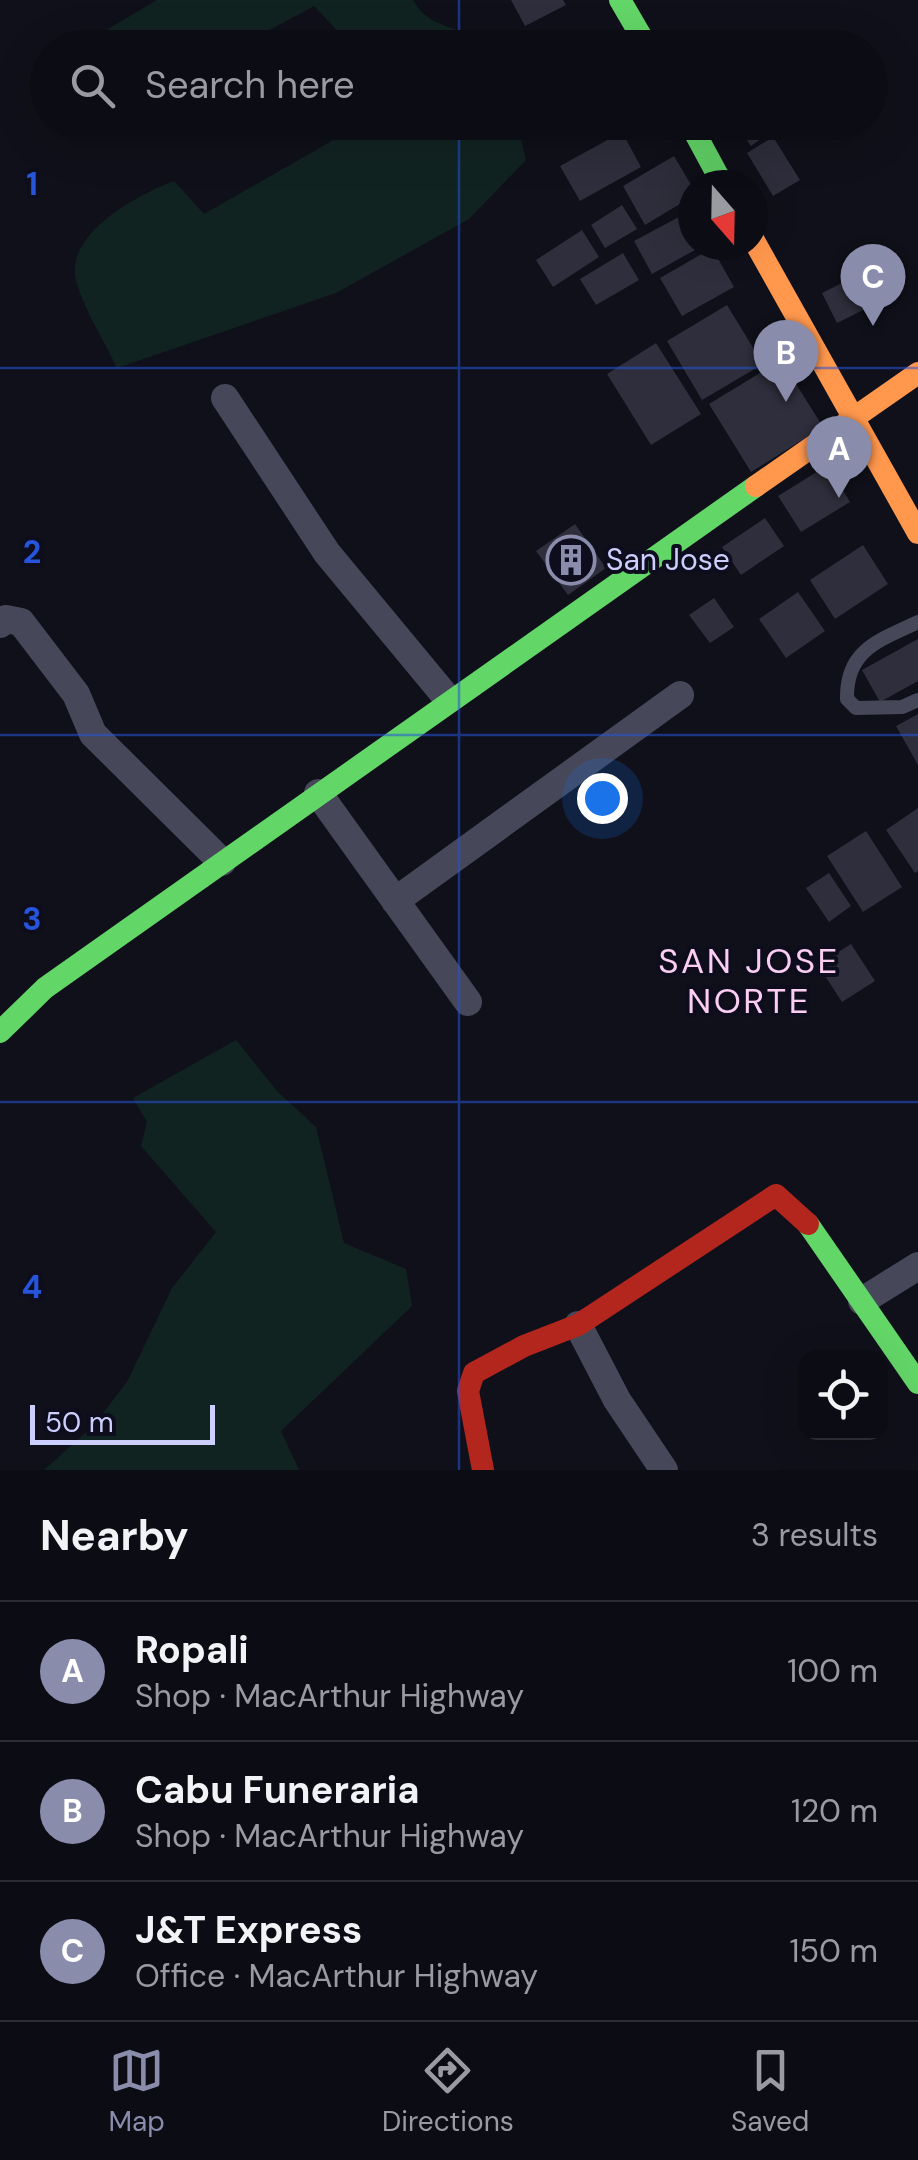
<!DOCTYPE html>
<html lang="en">
<head>
<meta charset="utf-8">
<style>
  body { margin:0; font-family:"DM Sans",sans-serif; background:#1a1a22; color:#f1f3f6 }
  .controls { position:absolute; right:30px; bottom:30px; display:grid; overflow:hidden; border-radius:20px; box-shadow:0 10px 40px #0002 }
  .controls button { width:90px; height:90px; display:grid; place-items:center; padding:0; border:0; border-bottom:2px solid #2c2c34; background:#0c0c14; color:#f1f3f6; font:50px sans-serif }
  .compass { position:absolute; left:678px; top:170px; width:90px; height:90px; border-radius:50%; background:#0c0c14; box-shadow:0 10px 40px #0002; rotate:160deg }
  .scale { position:absolute; left:30px; bottom:25px; width:185px; box-sizing:border-box; padding-left:10px; border:5px solid #cccefb; border-top:0; font-size:28px; line-height:35px; white-space:nowrap; color:#cccefb; -webkit-text-stroke:8px #0d0d1d; paint-order:stroke }
  .you { position:absolute; left:602px; top:798px; width:35px; height:35px; margin:-25px; border:8px solid #fff; border-radius:50%; background:#1a73e8; box-shadow:0 0 0 15px #1a73e833 }
  .badge { display:grid; place-items:center; width:65px; height:65px; border-radius:50%; background:#8a8cac; color:#fff; font-size:32px; font-weight:700 }
  .pin { position:absolute; translate:-50% -82px; filter:drop-shadow(0 2px 5px #0008) }
  .pin::after { content:''; position:absolute; top:52px; width:35px; height:30px; background:inherit; clip-path:polygon(0 0,100% 0,50% 100%) }
  .list { margin:0; padding:0; list-style:none }
  h2 { display:flex; justify-content:space-between; align-items:center; height:130px; margin:0; padding:0 40px; font-size:42px }
  h2 small { font-size:32px; font-weight:400; color:#9a9ba0 }
  .list li { display:grid; grid-template-columns:65px 1fr auto; gap:30px; align-items:center; box-sizing:border-box; height:140px; padding:0 40px; border-top:2px solid #2c2c34 }
  .list b { display:block; font-size:38px; white-space:nowrap }
  .list p { margin:0; font-size:32px; white-space:nowrap; color:#9a9ba0 }
  .list em { font-size:32px; font-style:normal; color:#9a9ba0 }
  .icon { flex:none; width:55px; height:55px; fill:none; stroke:currentColor; stroke-width:2; stroke-linecap:round; stroke-linejoin:round }
  .map { position:relative; flex:none; width:918px; height:1470px; overflow:hidden }
  .search { position:absolute; background:#0c0c14; box-shadow:0 10px 40px #0002; left:30px; right:30px; top:30px; height:110px; display:flex; align-items:center; gap:25px; box-sizing:border-box; padding:0 35px; border-radius:55px; color:#9a9ba0; font-size:38px }
  .sheet { height:550px; background:#0c0c14 }
  nav { display:flex; justify-content:space-around; align-items:center; box-sizing:border-box; height:140px; border-top:2px solid #2c2c34; background:#0c0c14; font-size:28px; color:#9a9ba0 }
  nav a { display:grid; justify-items:center; gap:5px }
  nav .on { color:#8a8cac }
  .map>svg:first-child { display:block }
  .green { fill:#112321 }
  .building { fill:#2e2e3c }
  .lines { fill:none; stroke-linecap:round; stroke-linejoin:round }
  .lane { stroke:#464759; stroke-width:14 }
  .street { stroke:#464759; stroke-width:28 }
  .fast { stroke:#63d668; stroke-width:22 }
  .slow { stroke:#ff974d; stroke-width:22 }
  .jam { stroke:#b3261e; stroke-width:22 }
  .grid { fill:none; stroke:#2654da; stroke-width:2.5; stroke-opacity:0.55 }
  .labels { text-anchor:middle; stroke-width:8; stroke-linejoin:round; paint-order:stroke }
  .poi-label { font-size:30px; fill:#cccefb; stroke:#0d0d1d; text-anchor:start }
  .quarter-label { font-size:35px; letter-spacing:2.5px; fill:#fbcef1; stroke:#0d0d1d }
  .grid-label { font-size:32px; text-anchor:middle; font-weight:bold; fill:#2654da; stroke:#0d0d1d; stroke-width:8; stroke-linejoin:round; paint-order:stroke }
</style>
</head>
<body>
<div class="map">
<svg width="918" height="1470" viewBox="0 0 918 1470">
  <rect width="100%" height="100%" fill="#10101a"/>
  <path class="green" d="M157,0H413C432,33 463,23 484,47H353L314,6L238,47H98L108,29Z
    M363,123H517L526,160L469,219L336,293L117,368C104,341 86,313 77,284C61,235 137,195 174,181L204,214Z
    M236,1040L277,1091L316,1127L344,1243L406,1269L412,1306L281,1431L299,1470H44L93,1426L127,1382L172,1288L216,1232L141,1146L147,1122L133,1098Z"/>
  <path class="building" d="M511,0H563L566,5L525,26Z
    M569,32L579,48H542Z
    M569,122H605L578,138Z
    M735,122H785L751,146Z
    M622,132L641,167L580,201L560,166Z
    M773,137L800,180L773,196L747,153Z
    M674,156L693,188V196L645,225L623,186Z
    M622,205L637,229L605,248L591,225Z
    M692,210L693,245H704L652,274L634,241Z
    M582,230L599,257L553,287L536,260Z
    M712,248L734,287L682,316L660,278Z
    M623,253L639,280L596,305L580,279Z
    M852,278L867,308L837,323L822,293Z
    M727,305L763,364L702,400L667,341Z
    M656,343L701,414L651,445L607,374Z
    M781,360L823,427L751,472L709,404Z
    M828,465L850,502L801,532L778,496Z
    M765,518L784,546L741,575L722,547Z
    M575,524L606,568L568,595L536,551Z
    M863,545L888,584L835,619L810,580Z
    M798,592L825,631L786,658L759,619Z
    M714,598L734,627L710,643L689,615Z
    M918,639V681L880,702L862,670Z
    M918,714V765L896,726Z
    M918,808V871L915,873L886,830Z
    M866,831L902,887L863,912L827,856Z
    M829,873L851,906L829,922L806,888Z
    M851,944L875,981L842,1002L818,965Z"/>
  <g class="lines">
    <path class="lane" d="M918,622C878,641 846,650 847,699L856,708L902,707L918,700"/>
    <path class="street" d="M225,398L327,553L448,699
      M0,624L6,619L21,622L76,694L93,734L222,862
      M318,793L468,1002
      M395,901L680,695
      M862,1301L918,1266
      M578,1325L617,1400L664,1470"/>
    <path class="fast" d="M620,0L648,48
      M689,122L723,185
      M0,1032L45,988L756,486
      M808,1224L918,1383"/>
    <path class="slow" d="M753,239L918,533
      M756,486L918,373"/>
    <path class="jam" d="M483,1470L468,1391L474,1373L524,1346L578,1325L776,1195L808,1224"/>
  </g>
  <path class="grid" d="M459,0V48M459,122V1470M0,368H918M0,735H918M0,1102H918"/>
  <defs>
    <g id="building-ring" transform="scale(2.5)"><circle r="9.5" fill="#0d0d1d" stroke="#8a8cac" stroke-width="1.5"/><path d="M-4-6H4V6H1V3H-1V6H-4ZM-2.5-4.3h1.7v1.8h-1.7ZM.8-4.3h1.7v1.8H.8ZM-2.5-1h1.7V.8h-1.7ZM.8-1h1.7V.8H.8Z" fill="#8a8cac"/></g>
  </defs>
  <g fill-rule="evenodd">
    <use href="#building-ring" x="571" y="560"/>
  </g>
  <g class="labels">
    <g class="poi-label">
      <text x="606" y="570">San Jose</text>
    </g>
    <g class="quarter-label">
      <text x="749" y="973">SAN JOSE<tspan x="749" dy="40">NORTE</tspan></text>
    </g>
  </g>
  <g class="grid-label">
    <text x="32" y="195">1</text>
    <text x="32" y="563">2</text>
    <text x="32" y="930">3</text>
    <text x="32" y="1298">4</text>
  </g>
</svg>
<div class="controls">
<button><svg class="icon" aria-label="locate" viewBox="0 0 24 24"><circle cx="12" cy="12" r="6"/><path d="M12 2v4M12 18v4M2 12h4M18 12h4"/></svg></button>
</div>
<svg class="compass" viewBox="-18 -18 36 36"><path d="M0-13l5 13h-10z" fill="#e53935"/><path d="M0 13l5-13h-10z" fill="#9a9ba0"/></svg>
<div class="scale">50 m</div>
<div class="you"></div>
<div class="pin badge" style="left:839px;top:498px">A</div>
<div class="pin badge" style="left:786px;top:402px">B</div>
<div class="pin badge" style="left:873px;top:326px">C</div>
<div class="search"><svg class="icon" aria-label="search" viewBox="0 0 24 24"><circle cx="10" cy="10" r="6"/><path d="M15 15l6 6"/></svg>Search here</div>
</div>
<section class="sheet">
<h2>Nearby<small>3 results</small></h2>
<ul class="list">
<li><span class="badge">A</span><div><b>Ropali</b><p>Shop · MacArthur Highway</p></div><em>100 m</em></li>
<li><span class="badge">B</span><div><b>Cabu Funeraria</b><p>Shop · MacArthur Highway</p></div><em>120 m</em></li>
<li><span class="badge">C</span><div><b>J&amp;T Express</b><p>Office · MacArthur Highway</p></div><em>150 m</em></li>
</ul>
</section>
<nav>
<a class="on"><svg class="icon" aria-label="map" viewBox="0 0 24 24"><path d="M3 6l6-2 6 2 6-2v14l-6 2-6-2-6 2zM9 4v14M15 6v14"/></svg>Map</a>
<a><svg class="icon" aria-label="directions" viewBox="0 0 24 24"><path d="M12 3l9 9-9 9-9-9zM9 14v-3h6M13 9l2 2-2 2"/></svg>Directions</a>
<a><svg class="icon" aria-label="saved" viewBox="0 0 24 24"><path d="M7 4h10v16l-5-4-5 4z"/></svg>Saved</a>
</nav>
</body>
</html>
